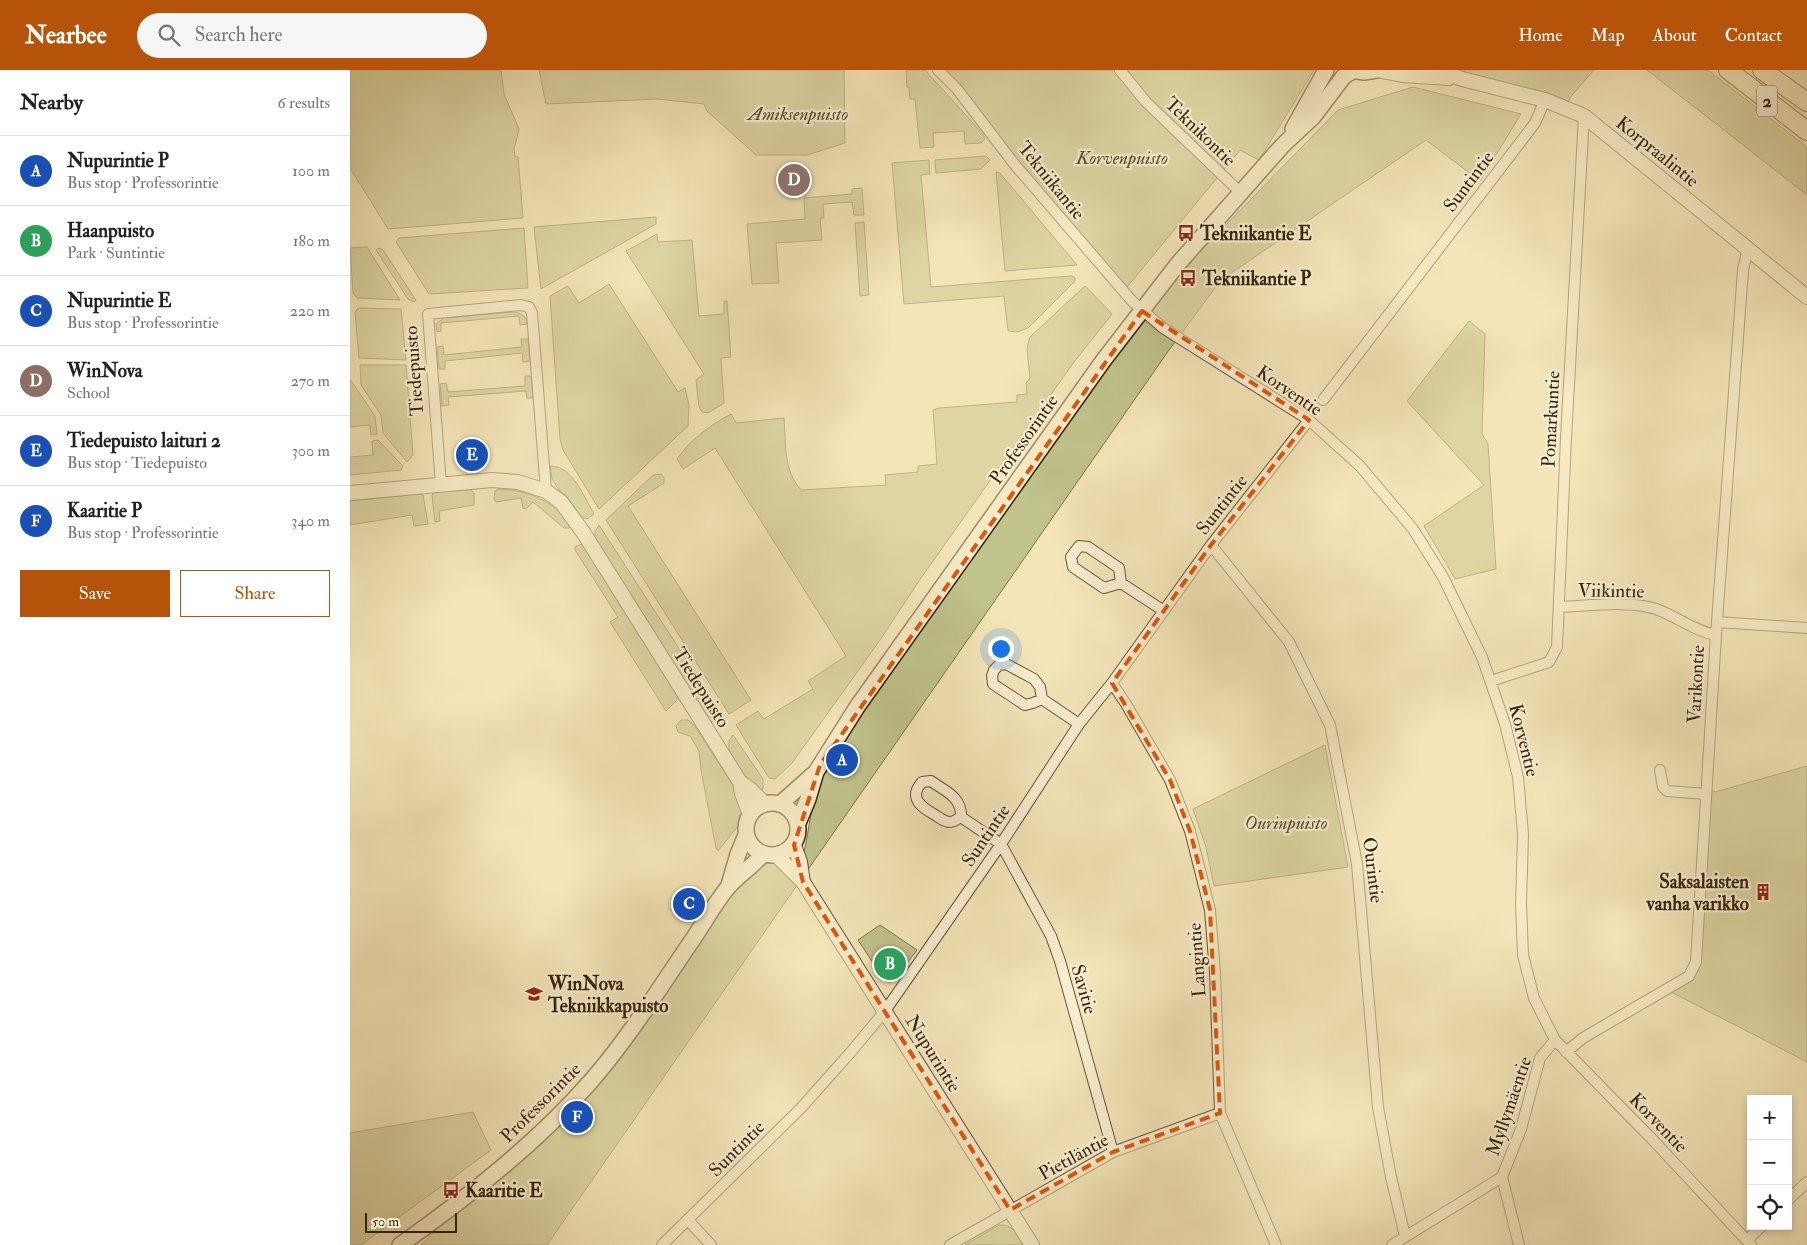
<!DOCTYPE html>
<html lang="en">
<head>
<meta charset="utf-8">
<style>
  body { margin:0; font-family:"IM FELL Double Pica",serif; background:#f6f6f6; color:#202124 }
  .controls { position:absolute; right:15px; bottom:15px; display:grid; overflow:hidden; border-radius:0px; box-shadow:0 2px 8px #0003 }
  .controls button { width:45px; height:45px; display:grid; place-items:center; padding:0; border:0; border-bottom:1px solid #e0e0e0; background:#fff; color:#202124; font:25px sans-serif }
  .scale { position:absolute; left:15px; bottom:12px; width:92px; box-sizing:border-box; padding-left:5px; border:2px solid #37250d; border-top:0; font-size:14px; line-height:18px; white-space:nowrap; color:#37250d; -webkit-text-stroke:4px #f8eed1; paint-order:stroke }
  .you { position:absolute; left:650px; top:578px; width:18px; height:18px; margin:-12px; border:4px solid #fff; border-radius:50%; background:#1a73e8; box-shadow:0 0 0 8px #1a73e833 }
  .badge { display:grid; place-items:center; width:32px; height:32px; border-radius:50%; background:#b45309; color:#fff; font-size:16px; font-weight:700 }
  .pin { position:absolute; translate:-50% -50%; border:2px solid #fff; box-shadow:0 1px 5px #0006 }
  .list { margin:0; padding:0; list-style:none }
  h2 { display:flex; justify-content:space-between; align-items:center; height:65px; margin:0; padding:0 20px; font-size:21px }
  h2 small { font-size:16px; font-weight:400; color:#757577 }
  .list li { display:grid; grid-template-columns:32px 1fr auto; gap:15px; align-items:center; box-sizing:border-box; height:70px; padding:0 20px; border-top:1px solid #e0e0e0 }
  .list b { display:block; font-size:19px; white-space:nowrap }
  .list p { margin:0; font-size:16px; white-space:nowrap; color:#757577 }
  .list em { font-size:16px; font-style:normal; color:#757577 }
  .actions { display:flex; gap:10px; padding:15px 20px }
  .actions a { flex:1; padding:11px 0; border:1px solid #b45309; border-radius:0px; text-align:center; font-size:18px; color:#b45309 }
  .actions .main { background:#b45309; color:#fff }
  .icon { flex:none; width:28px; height:28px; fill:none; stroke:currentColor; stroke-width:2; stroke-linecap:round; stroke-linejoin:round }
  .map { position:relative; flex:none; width:1457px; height:1175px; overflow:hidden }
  header { display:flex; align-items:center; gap:30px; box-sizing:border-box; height:70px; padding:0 25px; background:#b45309; color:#fff }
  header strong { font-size:24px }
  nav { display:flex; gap:28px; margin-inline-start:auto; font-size:18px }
  .search { width:350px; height:45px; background:#f6f6f6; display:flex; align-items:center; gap:12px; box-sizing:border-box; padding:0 18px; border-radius:28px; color:#757577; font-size:19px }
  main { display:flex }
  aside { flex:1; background:#fff }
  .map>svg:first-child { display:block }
  .green { fill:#c0c38b; stroke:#7c744c }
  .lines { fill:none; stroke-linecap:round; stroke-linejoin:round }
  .minor-casing { stroke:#665538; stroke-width:12 }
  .tertiary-casing { stroke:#665538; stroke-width:16 }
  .secondary-casing { stroke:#37250d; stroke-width:18 }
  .trunk-casing { stroke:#37250d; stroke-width:20 }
  .minor { stroke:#f8eed1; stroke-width:10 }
  .tertiary { stroke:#f8eed1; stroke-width:14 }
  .secondary { stroke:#f8eed1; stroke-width:15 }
  .trunk { stroke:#f4e5b8; stroke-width:18 }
  .marked { fill:none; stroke:#df560c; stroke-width:4; stroke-dasharray:10 6; stroke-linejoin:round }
  .labels { text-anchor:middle; stroke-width:4.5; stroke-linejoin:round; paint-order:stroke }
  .shield { fill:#f8eed1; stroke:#716148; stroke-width:1 }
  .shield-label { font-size:18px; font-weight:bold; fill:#37250d }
  .park-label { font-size:19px; font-style:italic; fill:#594c2c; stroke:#f8eed1 }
  .street-label { font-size:19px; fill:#37250d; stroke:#f8eed1 }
  .poi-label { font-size:19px; font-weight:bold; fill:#37250d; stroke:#f8eed1; text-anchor:start }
</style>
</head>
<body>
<header>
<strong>Nearbee</strong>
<div class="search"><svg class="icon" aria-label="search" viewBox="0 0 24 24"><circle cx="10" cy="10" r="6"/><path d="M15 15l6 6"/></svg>Search here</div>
<nav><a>Home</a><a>Map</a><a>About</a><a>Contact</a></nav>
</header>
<main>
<aside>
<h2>Nearby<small>6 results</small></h2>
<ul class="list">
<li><span class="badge" style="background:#1a4fb4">A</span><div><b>Nupurintie P</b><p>Bus stop · Professorintie</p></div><em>100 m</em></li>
<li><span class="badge" style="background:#2e9e5b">B</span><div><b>Haanpuisto</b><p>Park · Suntintie</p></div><em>180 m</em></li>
<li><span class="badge" style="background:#1a4fb4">C</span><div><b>Nupurintie E</b><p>Bus stop · Professorintie</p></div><em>220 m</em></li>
<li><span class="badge" style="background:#8d6e63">D</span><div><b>WinNova</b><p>School</p></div><em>270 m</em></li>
<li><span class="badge" style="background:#1a4fb4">E</span><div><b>Tiedepuisto laituri 2</b><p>Bus stop · Tiedepuisto</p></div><em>300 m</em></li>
<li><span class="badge" style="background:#1a4fb4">F</span><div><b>Kaaritie P</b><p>Bus stop · Professorintie</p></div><em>340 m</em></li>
</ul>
<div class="actions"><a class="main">Save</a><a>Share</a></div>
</aside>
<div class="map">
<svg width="1457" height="1175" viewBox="0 0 1457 1175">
  <rect width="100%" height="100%" fill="#f4e5b8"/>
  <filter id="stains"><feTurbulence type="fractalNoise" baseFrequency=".004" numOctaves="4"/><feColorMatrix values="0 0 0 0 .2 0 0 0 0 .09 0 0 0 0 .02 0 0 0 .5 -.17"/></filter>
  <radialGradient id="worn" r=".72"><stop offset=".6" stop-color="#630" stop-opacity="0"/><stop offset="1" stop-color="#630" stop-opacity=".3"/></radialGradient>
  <path class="green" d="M0,0H151L154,24L169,59L164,79L165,86L168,87L173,148L38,159L0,98Z
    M189,0H494L495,73L457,85H406L357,41L354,34L307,29L196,34Z
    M556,0H575L632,63L635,69L631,73L615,74L614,61L583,63L584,77L570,78L565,29H560L559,17H557Z
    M588,0H964L909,90L890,80L773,222Z
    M1091,0H1244L1222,25L1214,38Z
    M1297,0H1358L1457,77V125Z
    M1063,17L1171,44L1130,111L1076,70L871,210L819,280L197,1175H71L264,983L404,795L453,789L470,695L792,241L988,40Z
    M636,86L640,90L631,99L586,103L585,90Z
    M579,90L580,104L571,105L581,217L722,206L725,208V211L678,258L667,262L658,261L654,226L554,234L542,93Z
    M646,102L650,103L727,195L655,201Z
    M512,118L514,145H504L502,132L473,134L474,148H470L472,170L426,173L429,213L402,214L397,154L455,149L454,128L502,124V119Z
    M306,147V154L191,219L184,157Z
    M514,152L519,225L510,226L505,153Z
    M174,158L178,218L79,224L46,172L49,168Z
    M307,164L308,172L342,170L349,246L374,244V231H377L381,287L371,288L374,333L358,343L352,342L349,337L346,310L354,304L276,181Z
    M17,177L50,230L7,228L3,223L0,178Z
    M29,178L33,180L66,230L64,232L58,229L26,180Z
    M259,214L328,322L335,318L339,335L338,356L249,439L213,380L210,369L200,226L218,216L229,233Z
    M735,216L762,244L724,292L571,508L528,573L442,693L425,709L419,708L386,655L408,641L414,649L463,619L458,611L496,586L365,378L333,399L327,389C341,369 359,356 381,344L386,353L434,348C436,374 433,400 451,420L536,415L535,405L568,402V396L587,394L583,340L589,338L667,332V325L677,324L676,313L680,308L677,278L680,267Z
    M8,238L51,239L56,290L9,288L5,242Z
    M162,242C168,242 172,244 176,248L177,254L170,255L169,246L91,253V261L87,262L86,254L94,248Z
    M1119,251L1135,264L1132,364L1138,374L1146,499L1105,509L1074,456L1134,415L1057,331Z
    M171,269H178L180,291L173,292L172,283L95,291V299H89L87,277L93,276L94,285L172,277Z
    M10,295H56L63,385L57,392L33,363L31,345L11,315Z
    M175,306H181L183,328H177L176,321L98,327L99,335L92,336L90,314L96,313L98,322L175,316Z
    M0,309L25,346L27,364L21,365L20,355L0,357Z
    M28,370L53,396L51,400L0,405V387L23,385L22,371Z
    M200,396C223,396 234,427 244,444L237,449L231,447L217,427L209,420L202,409Z
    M311,404L314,408V413L278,436L401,630L379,644L256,450L303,405Z
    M148,419C179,420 200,430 220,453L219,458H214L183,432L176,439L173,438L171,428L146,432L144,430L145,421Z
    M116,420H121L124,423V435L89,441L90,451L85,452L82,426L83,422Z
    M70,424L73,425L78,454L64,456L62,445L0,455V431Z
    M249,455L374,648L366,652L360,651L245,468V462Z
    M232,474L327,625V630L316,641L260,552L268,547L225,480V477Z
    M331,650H338L344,655L397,737L396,746L368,781L366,778L351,700L349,681L340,666L328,662L326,656Z
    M383,665L413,709V719L410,722L404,720L379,682V671Z
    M975,675L998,797L864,816L856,777L843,739Z
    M1457,696V992L1321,922L1347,903L1351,879L1359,721L1365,722Z
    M530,855L567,880L546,908L540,912L535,911L508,870Z
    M123,1042L141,1080L11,1175H0V1063Z
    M649,1155C663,1154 666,1164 673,1175H615Z"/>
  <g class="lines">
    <g class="minor-casing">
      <path id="minor" d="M588,0L607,19L665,95L782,231L813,258L959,350L1010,396L1063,459L1093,507L1132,587L1155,654L1168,707L1173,764L1171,834L1173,885L1184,928L1205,970L1301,1068L1401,1175
        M770,0L796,32L891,123
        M973,330L1185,53L1195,30
        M91,415L78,244L171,235L179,237L182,243L196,421
        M861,475L939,572L980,655L1007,794L1028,1037L1041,1107L1055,1166
        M771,513L754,518L723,497L721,487L729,476L738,477L769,498L771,513L814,541
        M1210,537C1238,536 1280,530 1306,539C1326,546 1344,561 1366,565
        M1367,552L1457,558
        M1141,611L1199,592L1207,577L1216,368L1234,46
        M762,613L776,634L820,710L840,761L860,840L865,902L870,1043L926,1175
        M692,629L683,633L675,635L643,614L642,606L644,600L649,595L656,594L684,609L690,617L692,629L729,654
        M1310,700L1313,717L1317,721L1356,724
        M611,747C607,749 604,752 600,752C594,752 590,748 585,745C571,737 558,728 572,712L581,711C595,721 612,727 611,747L651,774L701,866L710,891L763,1082
        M1216,982L1233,968L1339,906L1346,892L1366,565L1393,200L1398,178
        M1152,1107L1169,1175
        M1438,1130L1457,1112
        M338,1150L361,1175
        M1397,1170L1412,1156
        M312,1175L451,1038L500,983L535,941L651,774L729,654L762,613L861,475L959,350
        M600,1175L763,1082L870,1043
        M1042,1175L1152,1107L1171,1059L1190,988L1205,970"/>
    </g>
    <g class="tertiary-casing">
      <path id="tertiary" d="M1027,0L1052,5L1099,8
        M1087,0L1112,9L1195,30L1234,46L1457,227
        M0,423L142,410L168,412L196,421L211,432L233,462L390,712L400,719L415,734
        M390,712L392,723L400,745
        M444,775L450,792L453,812
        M427,786L453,812L682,1175"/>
    </g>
    <g class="secondary-casing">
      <path id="secondary" d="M1002,0L1014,2L1026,0
        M943,59L976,0
        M396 759a26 26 0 1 1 52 0a26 26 0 1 1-52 0Z
        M430,734L466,702
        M448,753L458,729L466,702L507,637L753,291L827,195L933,75L963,47L994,6L1003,1
        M379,815L388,784L396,765
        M50,1175C119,1126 186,1074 242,1010C279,967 309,919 341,872C353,855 367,829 380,815C390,804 403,796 413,784"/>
    </g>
    <g class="trunk-casing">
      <path id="trunk" d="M1378,0L1457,61
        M1412,0L1457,32"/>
    </g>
    <use href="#minor" class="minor"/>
    <use href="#tertiary" class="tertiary"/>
    <use href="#secondary" class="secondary"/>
    <use href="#trunk" class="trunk"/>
  </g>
  <path d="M0 0H1457V1175H0ZM792,241L959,350L861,475L762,613L820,710L840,761L860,840L870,1043L763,1082L660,1140L453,812L444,775L470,695Z" fill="#f4e5b8" fill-opacity=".55" fill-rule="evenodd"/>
  <path class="marked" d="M792,241L959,350L861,475L762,613L820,710L840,761L860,840L870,1043L763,1082L660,1140L453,812L444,775L470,695Z"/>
  <defs>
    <g id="bus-bare" transform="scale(1.35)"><path d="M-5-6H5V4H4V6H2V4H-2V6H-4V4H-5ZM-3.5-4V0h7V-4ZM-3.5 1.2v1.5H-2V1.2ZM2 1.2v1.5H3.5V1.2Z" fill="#8f2418" stroke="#f8eed1" stroke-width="2.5" paint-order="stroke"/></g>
    <g id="building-bare" transform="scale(1.35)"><path d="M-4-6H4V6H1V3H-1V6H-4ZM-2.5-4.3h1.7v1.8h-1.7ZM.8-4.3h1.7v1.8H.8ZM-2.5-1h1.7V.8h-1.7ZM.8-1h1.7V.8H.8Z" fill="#8f2418" stroke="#f8eed1" stroke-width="2.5" paint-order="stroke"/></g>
    <g id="school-bare" transform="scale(1.35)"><path d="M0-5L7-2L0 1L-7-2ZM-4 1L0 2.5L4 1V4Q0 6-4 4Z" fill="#8f2418" stroke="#f8eed1" stroke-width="2.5" paint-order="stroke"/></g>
  </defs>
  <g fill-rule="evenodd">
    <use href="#bus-bare" x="836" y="163"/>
    <use href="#bus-bare" x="838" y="208"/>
    <use href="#building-bare" x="1413" y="822"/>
    <use href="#school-bare" x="184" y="924"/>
    <use href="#bus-bare" x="101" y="1120"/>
  </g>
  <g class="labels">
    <rect class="shield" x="1407" y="15.5" width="20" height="31" rx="4"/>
    <g class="shield-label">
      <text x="1417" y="37">2</text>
    </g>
    <g class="park-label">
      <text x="448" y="50">Amiksenpuisto</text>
      <text x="772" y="94">Korvenpuisto</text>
      <text x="936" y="759">Ourinpuisto</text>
    </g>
    <g class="street-label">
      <text transform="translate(851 61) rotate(44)" y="7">Teknikontie</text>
      <text transform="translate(1308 81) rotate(39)" y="7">Korpraalintie</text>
      <text transform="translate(702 110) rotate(51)" y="7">Tekniikantie</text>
      <text transform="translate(1118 111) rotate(-53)" y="7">Suntintie</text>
      <text transform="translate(63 301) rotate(-94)" y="7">Tiedepuisto</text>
      <text transform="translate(940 320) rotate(34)" y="7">Korventie</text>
      <text transform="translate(1200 349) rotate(-87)" y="7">Pomarkuntie</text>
      <text transform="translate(673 369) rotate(-55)" y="7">Professorintie</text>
      <text transform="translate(871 434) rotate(-52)" y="7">Suntintie</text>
      <text transform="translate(1261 520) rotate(1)" y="7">Viikintie</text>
      <text transform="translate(1345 614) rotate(-87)" y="7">Varikontie</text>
      <text transform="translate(352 617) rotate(58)" y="7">Tiedepuisto</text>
      <text transform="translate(1175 670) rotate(76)" y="7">Korventie</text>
      <text transform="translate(635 765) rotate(-56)" y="7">Suntintie</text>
      <text transform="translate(1024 800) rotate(83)" y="7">Ourintie</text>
      <text transform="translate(846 890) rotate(-94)" y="7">Langintie</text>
      <text transform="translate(735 919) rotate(74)" y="7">Savitie</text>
      <text transform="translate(584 983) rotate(58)" y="7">Nupurintie</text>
      <text transform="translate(190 1032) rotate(-45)" y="7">Professorintie</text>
      <text transform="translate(1158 1036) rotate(-71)" y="7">Myllymäentie</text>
      <text transform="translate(1309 1052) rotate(46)" y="7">Korventie</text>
      <text transform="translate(386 1078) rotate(-45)" y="7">Suntintie</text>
      <text transform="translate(723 1086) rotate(-29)" y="7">Pietiläntie</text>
    </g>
    <g class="poi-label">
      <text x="850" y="170">Tekniikantie E</text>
      <text x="852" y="215">Tekniikantie P</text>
      <text x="1399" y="818" text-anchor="end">Saksalaisten<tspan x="1399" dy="22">vanha varikko</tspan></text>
      <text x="198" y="920">WinNova<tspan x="198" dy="22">Tekniikkapuisto</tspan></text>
      <text x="115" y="1127">Kaaritie E</text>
    </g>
  </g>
  <rect width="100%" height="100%" filter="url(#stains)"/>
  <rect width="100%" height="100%" fill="url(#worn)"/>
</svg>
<div class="controls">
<button>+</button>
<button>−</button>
<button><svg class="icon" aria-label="locate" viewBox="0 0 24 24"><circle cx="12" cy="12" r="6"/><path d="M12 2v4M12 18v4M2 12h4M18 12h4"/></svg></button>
</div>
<div class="scale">50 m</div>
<div class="you"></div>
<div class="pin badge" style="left:492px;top:690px;background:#1a4fb4">A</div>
<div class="pin badge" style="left:540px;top:894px;background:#2e9e5b">B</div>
<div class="pin badge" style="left:339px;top:834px;background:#1a4fb4">C</div>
<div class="pin badge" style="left:444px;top:110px;background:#8d6e63">D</div>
<div class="pin badge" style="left:122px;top:385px;background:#1a4fb4">E</div>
<div class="pin badge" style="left:227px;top:1047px;background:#1a4fb4">F</div>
</div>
</main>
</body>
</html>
